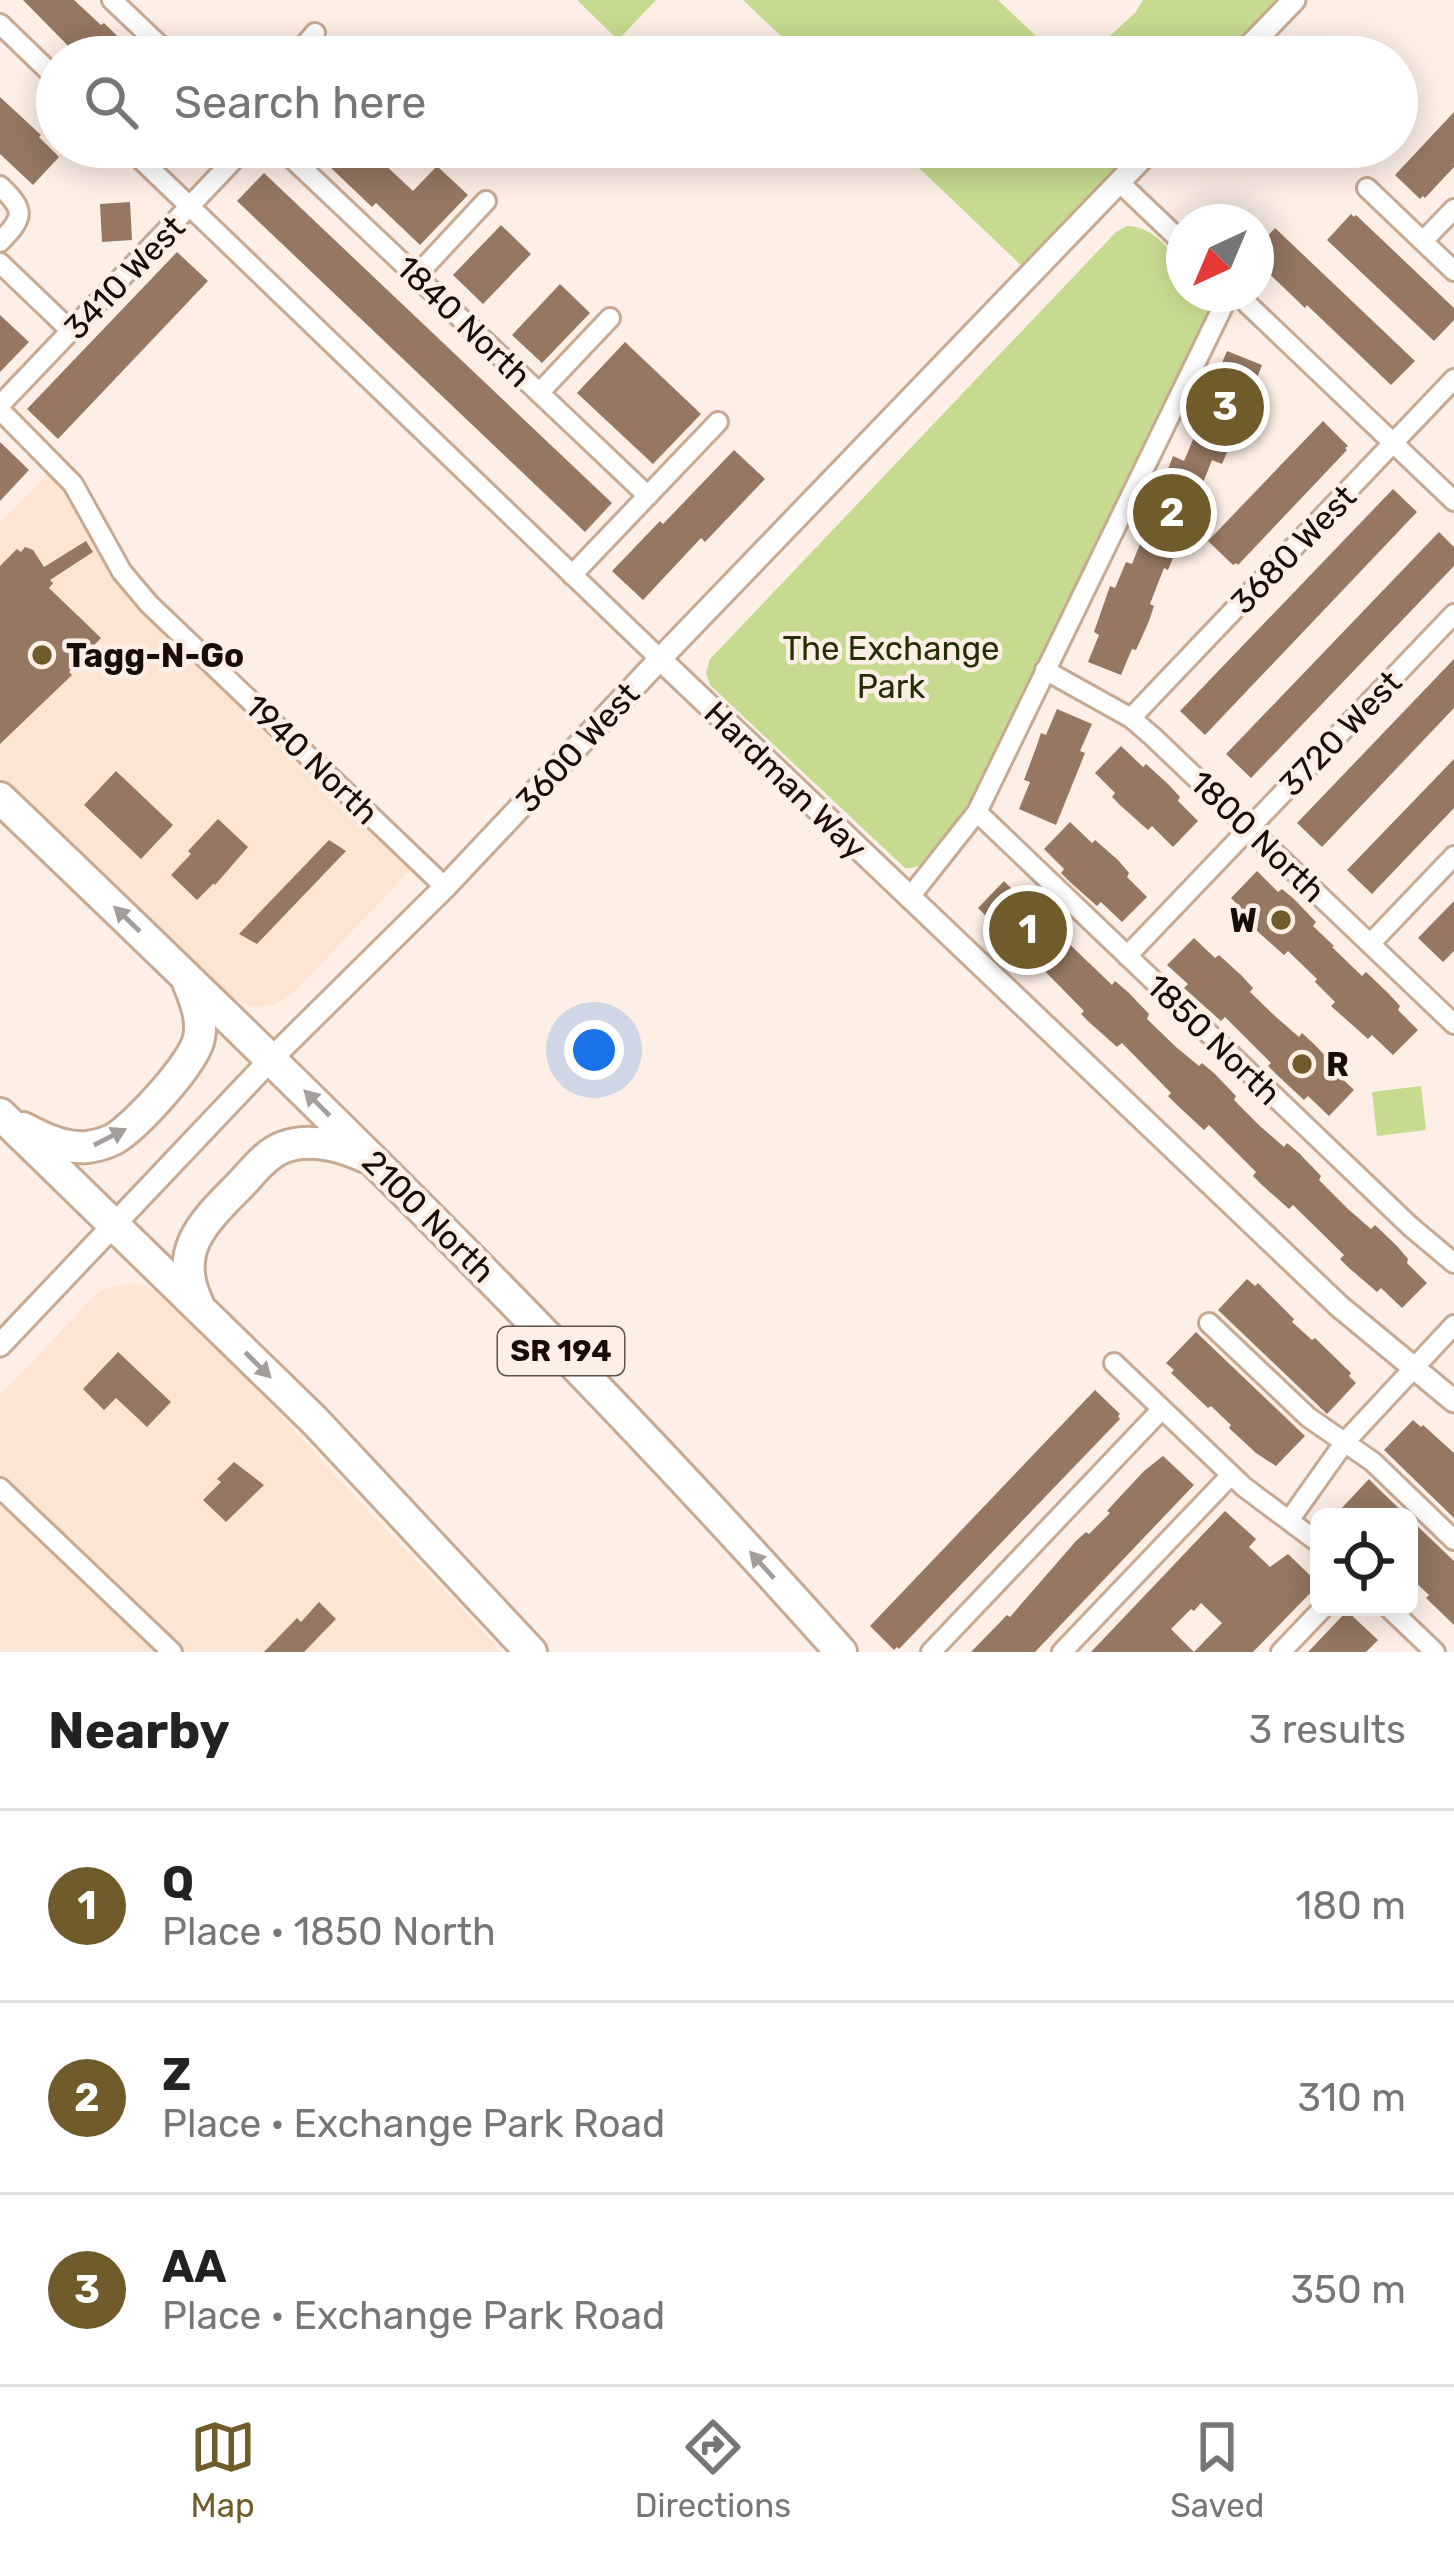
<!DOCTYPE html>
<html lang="en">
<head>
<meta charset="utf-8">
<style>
  body { margin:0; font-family:Rubik,sans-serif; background:#f2f2f2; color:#222 }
  .controls { position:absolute; right:36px; bottom:36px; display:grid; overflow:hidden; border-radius:18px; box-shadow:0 6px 30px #0003 }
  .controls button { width:108px; height:108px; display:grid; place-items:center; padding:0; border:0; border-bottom:3px solid #e0e0e0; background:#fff; color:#222; font:60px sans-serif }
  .compass { position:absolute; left:1166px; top:204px; width:108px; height:108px; border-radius:50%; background:#fff; box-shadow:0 6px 30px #0003; rotate:224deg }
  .you { position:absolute; left:594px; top:1050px; width:42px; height:42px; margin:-30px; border:9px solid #fff; border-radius:50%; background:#1a73e8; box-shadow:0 0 0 18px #1a73e833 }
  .badge { display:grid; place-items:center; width:78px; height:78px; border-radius:50%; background:#6f5c2a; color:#fff; font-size:39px; font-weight:700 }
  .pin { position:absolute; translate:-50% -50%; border:6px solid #fff; box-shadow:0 3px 12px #0006 }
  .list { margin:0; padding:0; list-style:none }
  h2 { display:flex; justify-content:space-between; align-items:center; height:156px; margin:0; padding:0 48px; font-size:51px }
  h2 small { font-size:39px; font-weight:400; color:#767676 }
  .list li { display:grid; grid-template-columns:78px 1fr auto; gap:36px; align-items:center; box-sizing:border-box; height:192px; padding:0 48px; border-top:3px solid #e0e0e0 }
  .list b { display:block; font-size:45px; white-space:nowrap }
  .list p { margin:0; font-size:39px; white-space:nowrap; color:#767676 }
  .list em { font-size:39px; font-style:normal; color:#767676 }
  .icon { flex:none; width:66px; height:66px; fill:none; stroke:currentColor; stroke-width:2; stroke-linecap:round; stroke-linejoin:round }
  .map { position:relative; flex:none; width:1454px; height:1652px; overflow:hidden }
  .search { position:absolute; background:#fff; box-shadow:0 6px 30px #0003; left:36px; right:36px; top:36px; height:132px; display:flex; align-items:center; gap:30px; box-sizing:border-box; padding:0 42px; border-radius:66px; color:#767676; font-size:45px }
  .sheet { height:732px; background:#fff }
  nav { display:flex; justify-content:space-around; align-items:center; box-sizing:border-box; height:168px; border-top:3px solid #e0e0e0; background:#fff; font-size:33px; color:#767676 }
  nav a { display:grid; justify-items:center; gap:6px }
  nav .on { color:#6f5c2a }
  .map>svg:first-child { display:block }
  .built { fill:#fde5d4 }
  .green { fill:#c7db90 }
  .building { fill:#957762; fill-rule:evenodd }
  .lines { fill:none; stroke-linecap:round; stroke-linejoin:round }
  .minor-casing { stroke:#c8a992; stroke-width:24 }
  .tertiary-casing { stroke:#c8a992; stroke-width:27 }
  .trunk-casing { stroke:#c8a992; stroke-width:36 }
  .minor { stroke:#fff; stroke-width:18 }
  .tertiary { stroke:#fff; stroke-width:21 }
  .trunk { stroke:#fff; stroke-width:30 }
  .oneway { fill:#a39e9b }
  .poi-dot { fill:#6f5c2a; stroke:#fdefe6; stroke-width:4.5 }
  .labels { text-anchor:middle; stroke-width:9; stroke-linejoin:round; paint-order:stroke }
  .shield { fill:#fdefe6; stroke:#5d5149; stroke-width:3 }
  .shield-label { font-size:30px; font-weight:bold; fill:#180d06 }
  .street-label { font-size:33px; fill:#180d06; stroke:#fdefe6 }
  .park-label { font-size:33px; fill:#252e06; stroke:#fdefe6 }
  .poi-label { font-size:33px; font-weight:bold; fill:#180d06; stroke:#fdefe6; text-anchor:start }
</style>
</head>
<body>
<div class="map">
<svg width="1454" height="1652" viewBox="0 0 1454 1652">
  <rect width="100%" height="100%" fill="#fdefe6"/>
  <path class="built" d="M48,473L78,506L104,561L131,602L410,870L296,991L274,1005L251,1007L228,996L0,778V522Z
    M134,1283L156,1290L265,1398L349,1491L494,1643L498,1652H0V1395L97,1293L109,1287Z"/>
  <path class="green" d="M577,0H656L618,40Z
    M743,0H998L1058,57H803Z
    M1143,0H1279L1225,57H1087L1135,13Z
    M897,147H1139L1024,268Z
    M1127,226C1152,226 1167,248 1184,264V294H1215L1219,304L971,808C955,828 934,871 905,868L710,685L706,673L710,659L1116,232Z
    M1421,1086L1426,1130L1377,1136L1372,1092Z"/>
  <path class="building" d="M23,0H74L101,25L104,23L139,57H79Z
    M0,97L41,135L39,137L59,157L33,185L0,154Z
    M1454,112V167L1425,198L1423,196L1420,199L1395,175Z
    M309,147H366L413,191L437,166L468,195L420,245L376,203L372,207Z
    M264,173L612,503L585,532L237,201Z
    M130,202L132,240L102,242L100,204Z
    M1351,214L1354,217L1356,215L1454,308V320L1434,341L1327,240Z
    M501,225L531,254L483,304L453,275Z
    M1275,228L1415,361L1391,385L1310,308L1307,305L1305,308L1256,261V249Z
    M177,252L208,281L58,439L27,409Z
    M560,284L590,313L542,363L512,335Z
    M0,315L29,342L0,372Z
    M625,342L701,414L653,464L577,393Z
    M1227,351L1262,365L1251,393L1255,394L1245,423L1237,438H1233L1222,464L1212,460L1197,498L1202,500L1184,544L1179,543L1168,570L1164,568L1150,604L1154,606L1149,621L1136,650L1132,649L1121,675L1088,662L1099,635L1094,632L1110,586L1115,588L1126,562L1132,564L1146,529L1141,527L1158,481L1163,482L1173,456L1184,461L1200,423L1194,421L1200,404L1212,375L1216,377Z
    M1323,421L1348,446L1345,448L1347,450L1238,565L1236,563L1233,565L1208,541Z
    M0,442L29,470L0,501Z
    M734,450L765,479L705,542L701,538L643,600L612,571L660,521L663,524Z
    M1393,489L1417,512L1205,735L1180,711Z
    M1439,532L1454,547V566L1251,778L1226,754Z
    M86,541L93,552L50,580L53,583L49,588L101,638L69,672L72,675L0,744V566L17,549L21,552L25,547L33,550L44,567Z
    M1454,659V708L1322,847L1297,823Z
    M1057,709L1092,724L1080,751L1085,753L1056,825L1019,809L1030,782L1024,780L1037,745L1041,733L1046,735Z
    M1121,746L1143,767L1146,764L1168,784L1180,797L1178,801L1198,821L1173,847L1152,826L1148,830L1121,806L1112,797L1115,793L1095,773Z
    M1454,759V808L1372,894L1347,870Z
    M116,771L173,825L141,859L84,805Z
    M218,819L248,847L215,885L214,883L197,900L171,875L191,854L188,851Z
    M1070,822L1092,843L1095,840L1118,860L1129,873L1127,877L1147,897L1122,922L1101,902L1097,906L1070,882L1061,873L1064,869L1044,849Z
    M329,840L346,851L257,944L239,934Z
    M1257,871L1278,892L1282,889L1294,899L1316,922L1313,926L1334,946L1332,947L1362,976L1366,972L1388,993L1400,1006L1398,1010L1418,1030L1393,1055L1372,1035L1368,1039L1331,1006L1335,1002L1315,982L1317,979L1288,951L1284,955L1247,922L1251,918L1231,898Z
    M1004,881L1025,902L1029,899L1041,909L1063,932L1061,936L1112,985L1115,981L1128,992L1149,1014L1147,1019L1176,1047L1199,1066L1202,1063L1215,1074L1236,1096L1234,1100L1261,1127L1284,1147L1287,1143L1300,1154L1321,1176L1319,1180L1348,1209L1371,1229L1375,1225L1397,1246L1408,1259L1407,1263L1427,1283L1402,1308L1381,1288L1377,1292L1349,1268L1340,1259L1344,1255L1293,1205L1289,1209L1262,1185L1253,1176L1256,1172L1209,1125L1204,1130L1177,1105L1168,1096L1171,1093L1122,1043L1117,1047L1090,1023L1081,1014L1084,1011L1035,961L1031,965L995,931L998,928L978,908Z
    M1454,901V951L1443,962L1418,938Z
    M1194,938L1215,958L1219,955L1241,975L1253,988L1250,992L1276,1017L1299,1037L1302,1033L1314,1044L1336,1067L1334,1071L1354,1090L1329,1116L1308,1096L1304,1100L1277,1075L1268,1066L1271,1063L1225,1017L1221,1021L1184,988L1188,984L1167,965Z
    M1247,1279L1255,1286L1258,1283L1294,1319L1292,1322L1312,1340L1315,1338L1351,1373L1349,1376L1356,1383L1327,1414L1218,1310Z
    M1196,1332L1305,1436L1276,1466L1256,1453L1229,1428L1231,1425L1211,1406L1208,1408L1171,1373L1174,1370L1166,1363Z
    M118,1352L171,1402L147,1427L116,1398L104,1410L83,1389Z
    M1095,1390L1120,1414L1118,1416L1120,1419L899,1649L897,1647L894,1650L870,1626Z
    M1413,1420L1421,1427L1423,1425L1454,1453V1518L1384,1450Z
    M1163,1456L1194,1485L1035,1652H971L1007,1615L1010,1617L1076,1541L1086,1532L1089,1534L1110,1513L1107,1511L1116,1501L1144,1471Z
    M234,1462L264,1485L226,1522L203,1500L221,1482L217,1479Z
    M1369,1479L1384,1494L1408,1517H1347L1340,1510Z
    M1225,1511L1256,1539L1249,1547L1270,1567L1288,1554L1319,1584L1253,1652H1091ZM1201,1603L1222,1623L1194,1652L1171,1629L1191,1609L1194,1611Z
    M1409,1518L1454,1561V1625L1426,1598L1429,1595L1409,1576Z
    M319,1602L336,1619L304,1652H264L297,1618L301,1622Z
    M1347,1611L1378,1640L1366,1652H1308Z"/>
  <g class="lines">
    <g class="minor-casing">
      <path id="minor" d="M112,0L172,57
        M0,24L57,79
        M295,57L315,33
        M128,147L660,659
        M280,147L648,496
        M1119,182L1184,244
        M0,186C26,211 24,217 0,242
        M1367,188L1454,271
        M1423,241L1454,209
        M0,263L71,331
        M416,276L486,201
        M1237,294L1454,501
        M539,393L610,318
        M0,405L246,147
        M0,410L73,484L122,572L149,604L445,887
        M572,575L718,422
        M1045,670L1131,718L1152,736L1454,1024
        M1131,718L1454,379
        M977,812L1411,1227L1454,1263
        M909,898L977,812L1229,294
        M1370,944L1454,856
        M1127,956L1454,614
        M1209,1323L1308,1417L1373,1462L1454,1540
        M1114,1363L1244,1487L1319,1543
        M0,1488L172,1652
        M1290,1519L1344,1443L1454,1325
        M1388,1607L1435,1652
        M931,1652L1162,1409
        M1062,1652L1231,1475
        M1281,1652L1324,1607"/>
    </g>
    <g class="tertiary-casing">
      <path id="tertiary" d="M1239,57L1294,0
        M660,659L1339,1306L1454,1401
        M0,1345L272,1058L445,887L660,659L1153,147"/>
    </g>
    <g class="trunk-casing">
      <path id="trunk" d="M0,798C289,1074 575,1353 841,1652
        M0,1114L315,1421L531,1652
        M23,1128C42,1138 64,1149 87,1147C96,1146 106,1143 114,1139C136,1126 195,1062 199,1038C203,1018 195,1000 188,982
        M198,1304C171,1249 206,1220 242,1183C254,1170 267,1153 284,1147C310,1137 343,1146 366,1157"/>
    </g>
    <use href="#minor" class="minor"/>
    <use href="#tertiary" class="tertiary"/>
    <use href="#trunk" class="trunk"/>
  </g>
  <defs><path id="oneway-solid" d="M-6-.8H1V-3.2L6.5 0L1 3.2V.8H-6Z" transform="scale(3)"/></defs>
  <g class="oneway">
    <use href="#oneway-solid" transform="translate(127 919) rotate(-136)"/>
    <use href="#oneway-solid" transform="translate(317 1103) rotate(-135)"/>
    <use href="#oneway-solid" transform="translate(110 1137) rotate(-27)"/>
    <use href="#oneway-solid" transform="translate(258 1365) rotate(45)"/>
    <use href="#oneway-solid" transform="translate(762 1565) rotate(-132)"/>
  </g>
  <g class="poi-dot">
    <circle cx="42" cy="655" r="12"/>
    <circle cx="1281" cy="920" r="12"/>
    <circle cx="1302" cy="1064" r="12"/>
  </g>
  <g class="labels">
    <rect class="shield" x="498" y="1327" width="126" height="48" rx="9"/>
    <g class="shield-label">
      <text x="561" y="1361">SR 194</text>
    </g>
    <g class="street-label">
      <text transform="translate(124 277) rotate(-46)" y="12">3410 West</text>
      <text transform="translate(464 321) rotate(44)" y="12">1840 North</text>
      <text transform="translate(1293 549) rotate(-46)" y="12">3680 West</text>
      <text transform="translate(1340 733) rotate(-46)" y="12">3720 West</text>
      <text transform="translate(577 747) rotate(-47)" y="12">3600 West</text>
      <text transform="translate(312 759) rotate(44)" y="12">1940 North</text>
      <text transform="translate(786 780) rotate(44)" y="12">Hardman Way</text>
      <text transform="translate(1258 836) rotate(44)" y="12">1800 North</text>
      <text transform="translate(1214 1039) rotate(44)" y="12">1850 North</text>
      <text transform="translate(429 1216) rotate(45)" y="12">2100 North</text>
    </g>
    <g class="park-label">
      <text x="891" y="660">The Exchange<tspan x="891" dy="38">Park</tspan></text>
    </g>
    <g class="poi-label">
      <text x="66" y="667">Tagg-N-Go</text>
      <text x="1257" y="932" text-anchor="end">W</text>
      <text x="1326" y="1076">R</text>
    </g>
  </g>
</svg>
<div class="controls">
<button><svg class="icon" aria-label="locate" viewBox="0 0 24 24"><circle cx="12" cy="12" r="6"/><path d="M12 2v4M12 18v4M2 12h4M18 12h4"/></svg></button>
</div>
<svg class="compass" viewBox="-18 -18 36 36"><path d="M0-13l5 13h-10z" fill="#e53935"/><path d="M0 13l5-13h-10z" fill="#767676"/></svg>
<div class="you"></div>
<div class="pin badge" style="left:1028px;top:930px">1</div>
<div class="pin badge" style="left:1172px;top:513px">2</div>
<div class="pin badge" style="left:1225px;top:407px">3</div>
<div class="search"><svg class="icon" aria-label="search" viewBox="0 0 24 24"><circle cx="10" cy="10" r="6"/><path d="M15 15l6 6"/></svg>Search here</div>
</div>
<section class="sheet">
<h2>Nearby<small>3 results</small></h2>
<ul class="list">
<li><span class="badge">1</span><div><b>Q</b><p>Place · 1850 North</p></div><em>180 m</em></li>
<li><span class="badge">2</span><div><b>Z</b><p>Place · Exchange Park Road</p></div><em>310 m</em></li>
<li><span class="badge">3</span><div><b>AA</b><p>Place · Exchange Park Road</p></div><em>350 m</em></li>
</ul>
</section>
<nav>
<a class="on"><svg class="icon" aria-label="map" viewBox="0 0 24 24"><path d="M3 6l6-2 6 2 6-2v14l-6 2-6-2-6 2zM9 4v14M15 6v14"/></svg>Map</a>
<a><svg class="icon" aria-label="directions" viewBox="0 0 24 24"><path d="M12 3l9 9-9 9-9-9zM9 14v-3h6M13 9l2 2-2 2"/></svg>Directions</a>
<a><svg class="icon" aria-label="saved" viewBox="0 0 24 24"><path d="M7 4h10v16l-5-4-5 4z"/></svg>Saved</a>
</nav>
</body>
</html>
